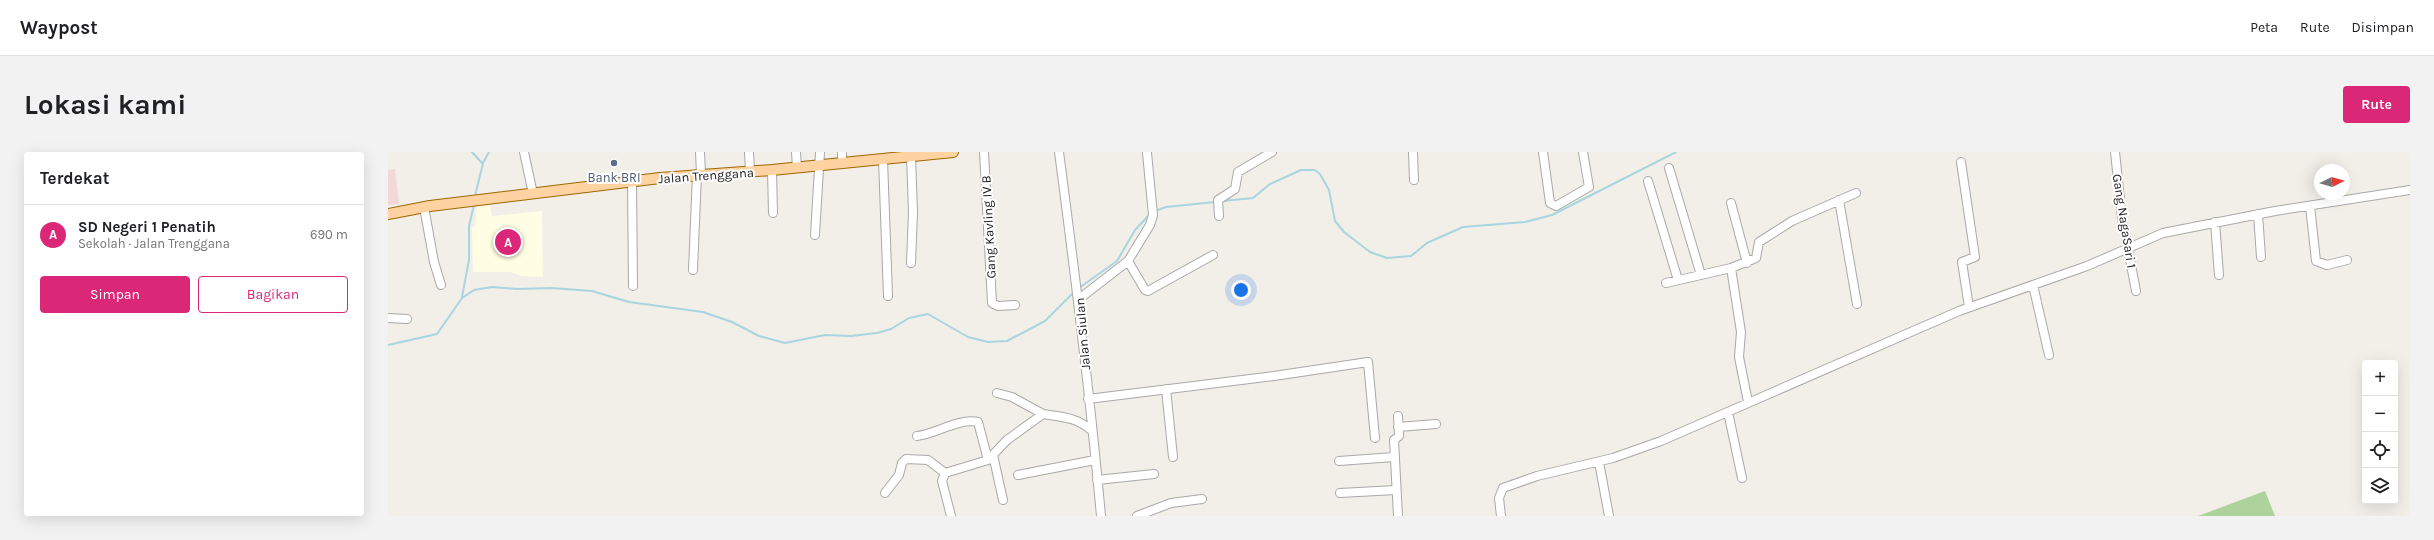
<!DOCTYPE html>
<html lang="id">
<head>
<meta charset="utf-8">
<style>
  body { margin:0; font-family:Karla,sans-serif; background:#f2f2f2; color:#202124 }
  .controls { position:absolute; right:12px; bottom:12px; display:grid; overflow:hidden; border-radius:4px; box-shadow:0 4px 16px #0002 }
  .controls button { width:36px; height:36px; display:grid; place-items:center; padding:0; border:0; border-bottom:1px solid #e0e0e0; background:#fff; color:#202124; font:20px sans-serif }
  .compass { position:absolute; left:1926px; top:12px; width:36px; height:36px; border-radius:50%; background:#fff; box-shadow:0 4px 16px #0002; rotate:85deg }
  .you { position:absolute; left:853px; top:138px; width:14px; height:14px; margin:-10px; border:3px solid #fff; border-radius:50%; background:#1a73e8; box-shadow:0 0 0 6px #1a73e833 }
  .badge { display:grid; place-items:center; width:26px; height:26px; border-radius:50%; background:#db2777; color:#fff; font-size:13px; font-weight:700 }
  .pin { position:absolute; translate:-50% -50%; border:2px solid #fff; box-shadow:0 1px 4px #0006 }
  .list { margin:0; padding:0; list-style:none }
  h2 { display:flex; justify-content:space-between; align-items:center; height:52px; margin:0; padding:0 16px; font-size:17px }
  h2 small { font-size:13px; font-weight:400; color:#757577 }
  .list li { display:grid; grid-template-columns:26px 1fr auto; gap:12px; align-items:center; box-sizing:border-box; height:60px; padding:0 16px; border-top:1px solid #e0e0e0 }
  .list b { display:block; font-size:15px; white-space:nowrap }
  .list p { margin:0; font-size:13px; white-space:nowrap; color:#757577 }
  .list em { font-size:13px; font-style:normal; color:#757577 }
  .actions { display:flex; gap:8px; padding:12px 16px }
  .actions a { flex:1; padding:9px 0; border:1px solid #db2777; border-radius:4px; text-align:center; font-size:14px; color:#db2777 }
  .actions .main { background:#db2777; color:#fff }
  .icon { flex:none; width:22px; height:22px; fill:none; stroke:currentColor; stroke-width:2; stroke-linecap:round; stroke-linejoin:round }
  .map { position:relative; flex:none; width:2022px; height:364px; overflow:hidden; border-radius:4px }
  header { display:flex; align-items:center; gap:24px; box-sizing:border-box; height:56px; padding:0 20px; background:#fff; border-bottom:1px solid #e0e0e0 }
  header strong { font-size:19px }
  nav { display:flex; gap:22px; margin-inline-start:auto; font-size:14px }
  .intro { display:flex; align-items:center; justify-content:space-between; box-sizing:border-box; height:96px; padding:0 24px }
  h1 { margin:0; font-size:28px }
  .button { padding:10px 18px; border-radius:4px; background:#db2777; color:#fff; font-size:14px; font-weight:700 }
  main { display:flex; gap:24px; padding:0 24px }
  aside { flex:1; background:#fff; border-radius:4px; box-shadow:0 4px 16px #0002 }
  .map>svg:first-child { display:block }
  .commercial { fill:#f2d8d8 }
  .education { fill:#fffee4 }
  .forest { fill:#aed29c }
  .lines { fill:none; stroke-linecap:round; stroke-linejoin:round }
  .stream { stroke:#a8d5e0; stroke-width:2 }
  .minor-casing { stroke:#a9a9a9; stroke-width:10 }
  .major-casing { stroke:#9f6600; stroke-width:12 }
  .minor { stroke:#fff; stroke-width:8 }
  .major { stroke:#fed3a1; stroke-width:10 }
  .service-dot { fill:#5c6f8a; stroke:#fff; stroke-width:1.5 }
  .labels { text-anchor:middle; stroke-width:4; stroke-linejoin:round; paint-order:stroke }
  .street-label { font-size:13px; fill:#222; stroke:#fff }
  .service-label { font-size:13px; fill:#4e5e75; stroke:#fff }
</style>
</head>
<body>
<header>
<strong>Waypost</strong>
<nav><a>Peta</a><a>Rute</a><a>Disimpan</a></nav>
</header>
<div class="intro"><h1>Lokasi kami</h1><a class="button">Rute</a></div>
<main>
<aside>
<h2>Terdekat<small></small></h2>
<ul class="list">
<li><span class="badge">A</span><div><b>SD Negeri 1 Penatih</b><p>Sekolah · Jalan Trenggana</p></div><em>690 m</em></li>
</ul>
<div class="actions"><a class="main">Simpan</a><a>Bagikan</a></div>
</aside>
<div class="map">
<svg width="2022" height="364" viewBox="0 0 2022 364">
  <rect width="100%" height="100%" fill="#f2eee8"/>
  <path class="commercial" d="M7,17L11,52L0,53V18Z"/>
  <path class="education" d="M102,53L104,64L154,59L155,125L134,124L123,120H85L84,75L87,74L89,54Z"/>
  <path class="forest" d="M1877,339L1887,364H1810Z"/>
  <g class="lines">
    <path class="stream" d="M84,0L94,11
      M87,44L95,11L101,0
      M834,49L865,46L882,32L913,18H927L932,22L941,38L947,69L956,80L982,100L999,106L1023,104L1039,91L1075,75L1137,70L1164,63L1288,0
      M767,59L778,55L827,50
      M691,136L729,109L747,78L763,61
      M74,145L81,108V74L86,53
      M0,193L49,182L74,146L86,138L104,135L129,137L163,136L204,139L241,150L315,160L344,170L371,184L397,191L437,183L463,184L489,181L503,177L521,166L540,162L580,185L600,190L619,189L657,169L686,140"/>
    <g class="minor-casing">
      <path id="minor" d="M136,0L145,42
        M312,0L313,22
        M361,0L362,20
        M408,0L409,16
        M454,0V12
        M596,0L604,151L610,154L627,153
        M671,0C687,121 702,242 713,364
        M1025,0L1026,28
        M1155,0L1162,51L1168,54L1201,35L1195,0
        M1727,0L1734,66L1748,139
        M495,8L500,144
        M1573,10L1587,105L1574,110L1581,155
        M1281,16L1313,123
        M384,18L385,61
        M244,29L245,134
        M1260,29L1290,128
        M1451,48L1469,152
        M1343,51L1359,111
        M1922,54L1928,109L1939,113L1959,108
        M36,55L46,110L53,133
        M1870,62L1873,105
        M831,64L830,48L847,37L850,20L884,0
        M1827,70L1831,123
        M427,83L432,0
        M740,109L762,73L765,63L759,1
        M523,111L525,60L523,4
        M305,118L309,22
        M1278,131L1343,116
        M1645,133L1661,203
        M691,147L740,109L757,138L760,139L825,103
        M0,166L19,167
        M778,237L785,305
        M609,241L624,245L655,262
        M700,247L886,224L980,210L987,286
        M1360,250L1351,205L1353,180L1343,116L1368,106L1371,90L1404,69L1468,41
        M1340,260L1354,326
        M1010,264L1011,284L1006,288L1010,364
        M1010,275L1048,272
        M529,284C549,282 569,266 590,270L600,308L619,288L655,262C674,265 688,265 703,278
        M605,303L615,348
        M951,309L1006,305
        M1211,310L1221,364
        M557,321L554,329L563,364
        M630,323L707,308
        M709,328L766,322
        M497,341L511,323L514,311L518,307L540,308L557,321L600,308
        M952,341L1008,338
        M749,364L783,351L814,347
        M1113,364L1111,346L1115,336L1149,324L1225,306L1273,289L1571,159L1699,114L1775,81L1887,59L2022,38"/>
    </g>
    <g class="major-casing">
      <path id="major" d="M0,62L42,54L272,26L384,18L565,0"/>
    </g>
    <use href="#minor" class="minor"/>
    <use href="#major" class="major"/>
  </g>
  <circle class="service-dot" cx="226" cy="11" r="4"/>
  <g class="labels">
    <g class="street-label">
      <text transform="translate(318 23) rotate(-4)" y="5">Jalan Trenggana</text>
      <text transform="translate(1737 69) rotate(81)" y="5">Gang NagaSari 1</text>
      <text transform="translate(600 75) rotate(-93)" y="5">Gang Kavling IV B</text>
      <text transform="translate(694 182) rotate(-95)" y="5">Jalan Siulan</text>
    </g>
    <g class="service-label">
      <text x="226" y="30">Bank BRI</text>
    </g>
  </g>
</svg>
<div class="controls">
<button>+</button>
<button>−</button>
<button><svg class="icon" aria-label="locate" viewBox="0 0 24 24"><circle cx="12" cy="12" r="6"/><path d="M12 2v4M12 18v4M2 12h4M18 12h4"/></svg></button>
<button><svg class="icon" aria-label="layers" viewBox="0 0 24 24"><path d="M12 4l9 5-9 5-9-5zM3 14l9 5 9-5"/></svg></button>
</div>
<svg class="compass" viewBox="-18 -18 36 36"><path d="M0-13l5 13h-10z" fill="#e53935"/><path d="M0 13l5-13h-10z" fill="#757577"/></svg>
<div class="you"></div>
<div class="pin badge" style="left:120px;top:90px">A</div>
</div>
</main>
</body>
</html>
